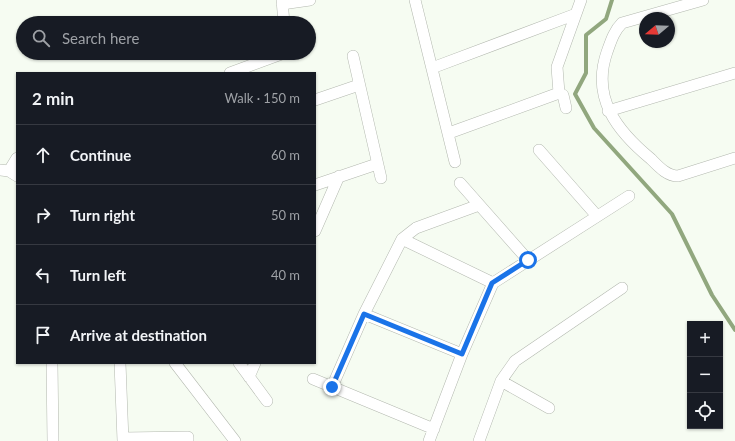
<!DOCTYPE html>
<html lang="en">
<head>
<meta charset="utf-8">
<style>
  body { margin:0; font-family:Lato,sans-serif; background:#20242c; color:#f1f3f6 }
  .controls { position:absolute; right:12px; bottom:12px; display:grid; overflow:hidden; border-radius:0px; box-shadow:0 1px 3px #0004 }
  .controls button { width:36px; height:36px; display:grid; place-items:center; padding:0; border:0; border-bottom:1px solid #363941; background:#171b24; color:#f1f3f6; font:20px sans-serif }
  .compass { position:absolute; left:639px; top:12px; width:36px; height:36px; border-radius:50%; background:#171b24; box-shadow:0 1px 3px #0004; rotate:251deg }
  .stop { position:absolute; width:12px; height:12px; margin:-9px; border:3px solid #1a73e8; border-radius:50%; background:#fff }
  .stop.end { background:#1a73e8; border-color:#fff; box-shadow:0 1px 4px #0008 }
  .list { margin:0; padding:0; list-style:none }
  h2 { display:flex; justify-content:space-between; align-items:center; height:52px; margin:0; padding:0 16px; font-size:17px }
  h2 small { font-size:13px; font-weight:400; color:#9ea1a6 }
  .list li { display:grid; grid-template-columns:26px 1fr auto; gap:12px; align-items:center; box-sizing:border-box; height:60px; padding:0 16px; border-top:1px solid #363941 }
  .list b { display:block; font-size:15px; white-space:nowrap }
  .list em { font-size:13px; font-style:normal; color:#9ea1a6 }
  .icon { flex:none; width:22px; height:22px; fill:none; stroke:currentColor; stroke-width:2; stroke-linecap:round; stroke-linejoin:round }
  .map { position:relative; flex:none; width:735px; height:441px; overflow:hidden }
  .search { position:absolute; background:#171b24; box-shadow:0 1px 3px #0004; left:16px; top:16px; width:300px; height:44px; display:flex; align-items:center; gap:10px; box-sizing:border-box; padding:0 14px; border-radius:22px; color:#9ea1a6; font-size:15px }
  .panel { position:absolute; background:#171b24; box-shadow:0 1px 3px #0004; left:16px; top:72px; width:300px; height:292px; border-radius:0px }
  .map>svg:first-child { display:block }
  .lines { fill:none; stroke-linecap:round; stroke-linejoin:round }
  .stream { stroke:#91a77e; stroke-width:4 }
  .street-casing { stroke:#b3b8af; stroke-width:12 }
  .street { stroke:#fff; stroke-width:11 }
  .route { stroke:#1a73e8; stroke-width:5 }
</style>
</head>
<body>
<div class="map">
<svg width="735" height="441" viewBox="0 0 735 441">
  <rect width="100%" height="100%" fill="#f6fcf2"/>
  <g class="lines">
    <path class="stream" d="M612,0L606,19L586,35V73L575,94L594,128L672,214L712,295L735,330"/>
    <g class="street-casing">
      <path id="street" d="M282,0L284,23
        M415,0L455,162
        M703,0L622,23C614,31 611,41 607,52C591,98 617,131 651,159C659,167 667,176 678,176L735,158
        M282,4L310,0
        M353,56L381,178
        M432,68L576,14
        M230,73L284,53
        M315,100L359,85
        M566,108L563,95L559,93L557,67L581,0
        M608,111L735,73
        M449,133L559,93
        M539,150L597,216
        M0,170L9,171L17,176
        M9,171L17,158
        M460,183L528,260
        M315,185L377,164
        M315,231L339,176
        M402,239L493,283
        M364,314L462,354
        M52,363L53,441
        M120,363L123,441
        M175,363L235,441
        M239,363L267,401
        M249,377L255,363
        M313,379L434,429
        M501,381L549,408
        M332,387L364,314L402,239L416,228L479,205
        M123,438L188,437V441
        M429,441L462,354L493,283L629,196
        M479,441L501,381L515,361L622,288"/>
    </g>
    <use href="#street" class="street"/>
  </g>
  <g class="lines">
    <path class="route" d="M332,387L364,314L462,354L492,283L528,260"/>
  </g>
</svg>
<div class="controls">
<button>+</button>
<button>−</button>
<button><svg class="icon" aria-label="locate" viewBox="0 0 24 24"><circle cx="12" cy="12" r="6"/><path d="M12 2v4M12 18v4M2 12h4M18 12h4"/></svg></button>
</div>
<svg class="compass" viewBox="-18 -18 36 36"><path d="M0-13l5 13h-10z" fill="#e53935"/><path d="M0 13l5-13h-10z" fill="#9ea1a6"/></svg>
<div class="stop" style="left:528px;top:260px"></div>
<div class="stop end" style="left:332px;top:387px"></div>
<div class="search"><svg class="icon" aria-label="search" viewBox="0 0 24 24"><circle cx="10" cy="10" r="6"/><path d="M15 15l6 6"/></svg>Search here</div>
<section class="panel">
<h2>2 min<small>Walk · 150 m</small></h2>
<ul class="list">
<li><svg class="icon" aria-label="ahead" viewBox="0 0 24 24"><path d="M12 20V5M6 11l6-6 6 6"/></svg><div><b>Continue</b></div><em>60 m</em></li>
<li><svg class="icon" aria-label="right" viewBox="0 0 24 24"><path d="M7 20v-9h11M14 6l5 5-5 5"/></svg><div><b>Turn right</b></div><em>50 m</em></li>
<li><svg class="icon" aria-label="left" viewBox="0 0 24 24"><path d="M17 20v-9H6M10 6l-5 5 5 5"/></svg><div><b>Turn left</b></div><em>40 m</em></li>
<li><svg class="icon" aria-label="arrive" viewBox="0 0 24 24"><path d="M6 21V4h12l-3 4 3 4H6"/></svg><div><b>Arrive at destination</b></div></li>
</ul>
</section>
</div>
</body>
</html>
